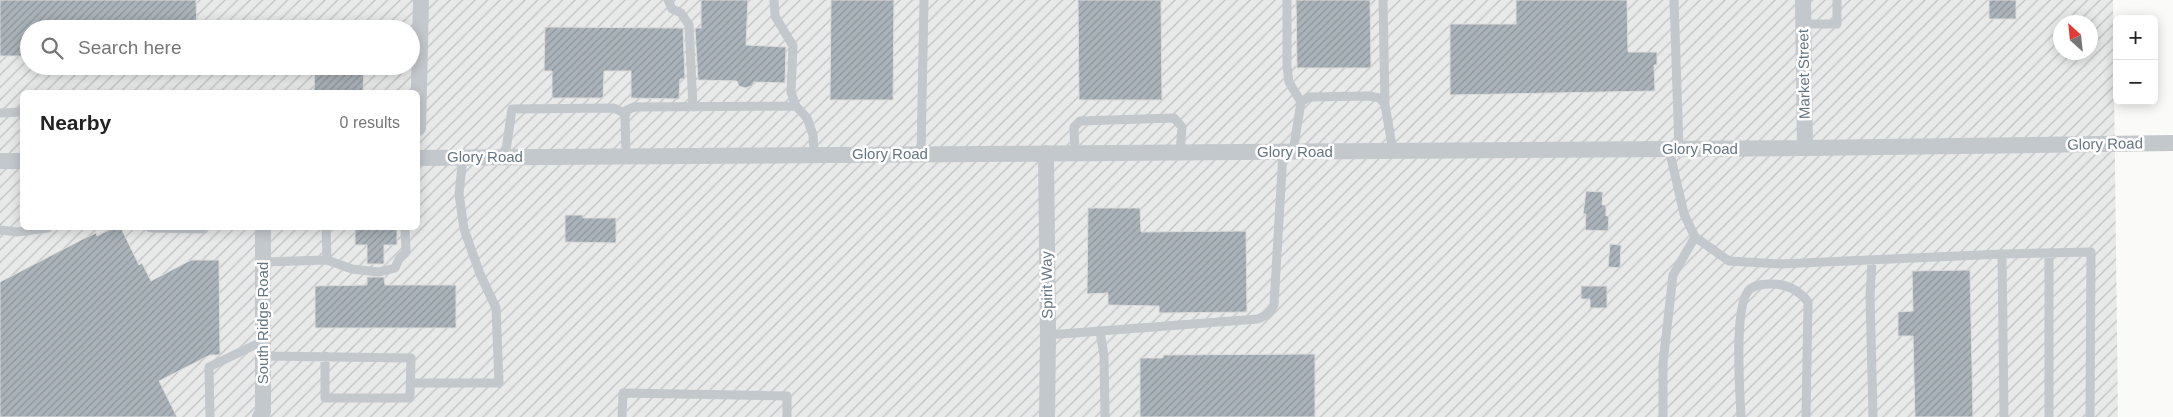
<!DOCTYPE html>
<html lang="en">
<head>
<meta charset="utf-8">
<style>
  body { margin:0; font-family:Helvetica,sans-serif; background:#f6f6f6; color:#222 }
  .controls { position:absolute; right:15px; top:15px; display:grid; overflow:hidden; border-radius:8px; box-shadow:0 2px 12px #0003 }
  .controls button { width:45px; height:45px; display:grid; place-items:center; padding:0; border:0; border-bottom:1px solid #e0e0e0; background:#fff; color:#222; font:25px sans-serif }
  .compass { position:absolute; left:2053px; top:15px; width:45px; height:45px; border-radius:50%; background:#fff; box-shadow:0 2px 12px #0003; rotate:333deg }
  .list { margin:0; padding:0; list-style:none }
  h2 { display:flex; justify-content:space-between; align-items:center; height:65px; margin:0; padding:0 20px; font-size:21px }
  h2 small { font-size:16px; font-weight:400; color:#767676 }
  .icon { flex:none; width:28px; height:28px; fill:none; stroke:currentColor; stroke-width:2; stroke-linecap:round; stroke-linejoin:round }
  .map { position:relative; flex:none; width:2173px; height:417px; overflow:hidden }
  .search { position:absolute; background:#fff; box-shadow:0 2px 12px #0003; left:20px; top:20px; width:400px; height:55px; display:flex; align-items:center; gap:12px; box-sizing:border-box; padding:0 18px; border-radius:28px; color:#767676; font-size:19px }
  .panel { position:absolute; background:#fff; box-shadow:0 2px 12px #0003; left:20px; top:90px; width:400px; height:140px; border-radius:8px }
  .map>svg:first-child { display:block }
  .industrial { fill:url(#industrial-furrows); fill-rule:evenodd }
  .building { fill:url(#building-hatch); stroke:#dcdcda }
  .lines { fill:none; stroke-linecap:round; stroke-linejoin:round }
  .service { stroke:#c3c8cc; stroke-width:9 }
  .minor { stroke:#c3c8cc; stroke-width:16 }
  .labels { text-anchor:middle; stroke-width:5; stroke-linejoin:round; paint-order:stroke }
  .street-label { font-size:15px; fill:#657683; stroke:#fff }
</style>
</head>
<body>
<div class="map">
<svg width="2173" height="417" viewBox="0 0 2173 417">
  <defs>
    <pattern id="industrial-furrows" width="10" height="10" patternUnits="userSpaceOnUse" patternTransform="scale(1.25)"><rect width="10" height="10" fill="#e8e9e9"/><path d="M-1 1l2-2M0 10L10 0M9 11l2-2" fill="none" stroke="#c0c1c2"/></pattern>
    <pattern id="building-hatch" width="6" height="6" patternUnits="userSpaceOnUse" patternTransform="scale(1.25)"><rect width="6" height="6" fill="#aab3b9"/><path d="M-1 1l2-2M0 6l6-6M5 7l2-2" fill="none" stroke="#8e969c"/></pattern>
  </defs>
  <rect width="100%" height="100%" fill="#fafaf8"/>
  <path class="industrial" d="M0,0H2113L2118,417H0ZM2060,22H2090V52H2060ZM29,29H411V66H29ZM22,92H418V228H22Z"/>
  <path class="building" d="M0,0H196L197,29H29V56H0Z
    M701,0H748L746,45L786,47L785,83L754,82L752,86L745,88L739,86L737,81L698,80L695,28H701Z
    M831,0H894L893,100H830Z
    M1078,0H1161L1162,100H1079Z
    M1296,0H1370L1371,68H1297Z
    M1516,0H1627L1628,52H1657V65H1654L1655,91L1450,95V24H1516Z
    M1989,0H2016V19H1989Z
    M545,27L683,28L685,79H680L679,99L631,98V71H604L603,98H552V71H544Z
    M315,66H364L363,92H314Z
    M1586,191L1603,192L1602,205H1606V216H1609L1608,231L1585,230L1586,214H1583Z
    M1088,208H1140L1141,232L1246,231L1247,312L1159,313V306L1108,305V293L1087,294Z
    M565,215H583V218H616V243L565,242Z
    M113,228H121L139,265L142,263L151,281L191,260H219L220,355H210L159,381L177,417H0V282L85,238L96,233L97,236Z
    M355,228H397V245H384V264H367V245H355Z
    M1610,244L1621,245L1620,268L1608,267Z
    M1970,270L1973,417H1915L1913,336H1898V312L1913,311L1912,271Z
    M367,277H384L385,285H456V328H315V286L367,285Z
    M1581,286H1607V308H1590V299H1581Z
    M1315,354V417H1140V358H1163V355Z"/>
  <g class="lines">
    <path class="service" d="M668,0L672,9L681,13L689,25L693,107
      M774,0L775,16L793,46L791,92L796,106L807,118L813,135L814,155
      M1287,0V66L1289,82L1301,102
      M1383,0L1385,105
      M1674,0L1679,149
      M1803,24H1837V0
      M0,113L22,112
      M1669,149L1684,214L1695,237L1729,261L1780,264L2002,254L2091,252L2090,417
      M1293,152L1301,102L1309,97L1369,96L1380,98L1385,105L1393,151
      M1075,153L1074,127L1080,121L1174,118L1182,127L1180,152
      M921,154L924,0
      M626,156L625,116L627,110L634,107L796,106
      M505,157L512,109L614,108L626,114
      M150,228L204,229
      M326,228L327,260
      M0,230L17,232L48,228
      M2049,253V417
      M2002,254L2004,417
      M1872,260L1870,296L1873,417
      M263,262L327,260L352,269L379,272L395,268L399,259L406,252L405,228
      M1100,331L1104,356L1105,417
      M1048,335L1258,319L1268,314L1274,305L1283,152
      M263,356L411,358L410,398H325V356
      M410,383H499L496,308L480,274L464,229L459,194L463,157
      M210,417L209,367L263,341
      M622,417L623,393L787,396V417
      M1663,417V363L1673,275L1695,237
      M1741,417C1740,393 1733,303 1750,289C1756,284 1765,284 1772,284C1787,284 1799,290 1808,302L1806,417"/>
    <path class="minor" d="M1803,0L1805,148
      M418,128L421,0
      M1046,153L1048,335L1047,417
      M418,158L1805,148L2173,143
      M0,161H22
      M260,417L263,412V228"/>
  </g>
  <g class="labels">
    <g class="street-label">
      <text transform="translate(1804 74) rotate(-91)" y="5">Market Street</text>
      <text transform="translate(2105 144) rotate(-1)" y="5">Glory Road</text>
      <text x="1700" y="154">Glory Road</text>
      <text x="1295" y="157">Glory Road</text>
      <text x="890" y="159">Glory Road</text>
      <text x="485" y="162">Glory Road</text>
      <text transform="translate(1047 285) rotate(-91)" y="5">Spirit Way</text>
      <text transform="translate(263 323) rotate(-90)" y="5">South Ridge Road</text>
    </g>
  </g>
</svg>
<div class="controls">
<button>+</button>
<button>−</button>
</div>
<svg class="compass" viewBox="-18 -18 36 36"><path d="M0-13l5 13h-10z" fill="#e53935"/><path d="M0 13l5-13h-10z" fill="#767676"/></svg>
<div class="search"><svg class="icon" aria-label="search" viewBox="0 0 24 24"><circle cx="10" cy="10" r="6"/><path d="M15 15l6 6"/></svg>Search here</div>
<section class="panel">
<h2>Nearby<small>0 results</small></h2>
<ul class="list">
</ul>
</section>
</div>
</body>
</html>
